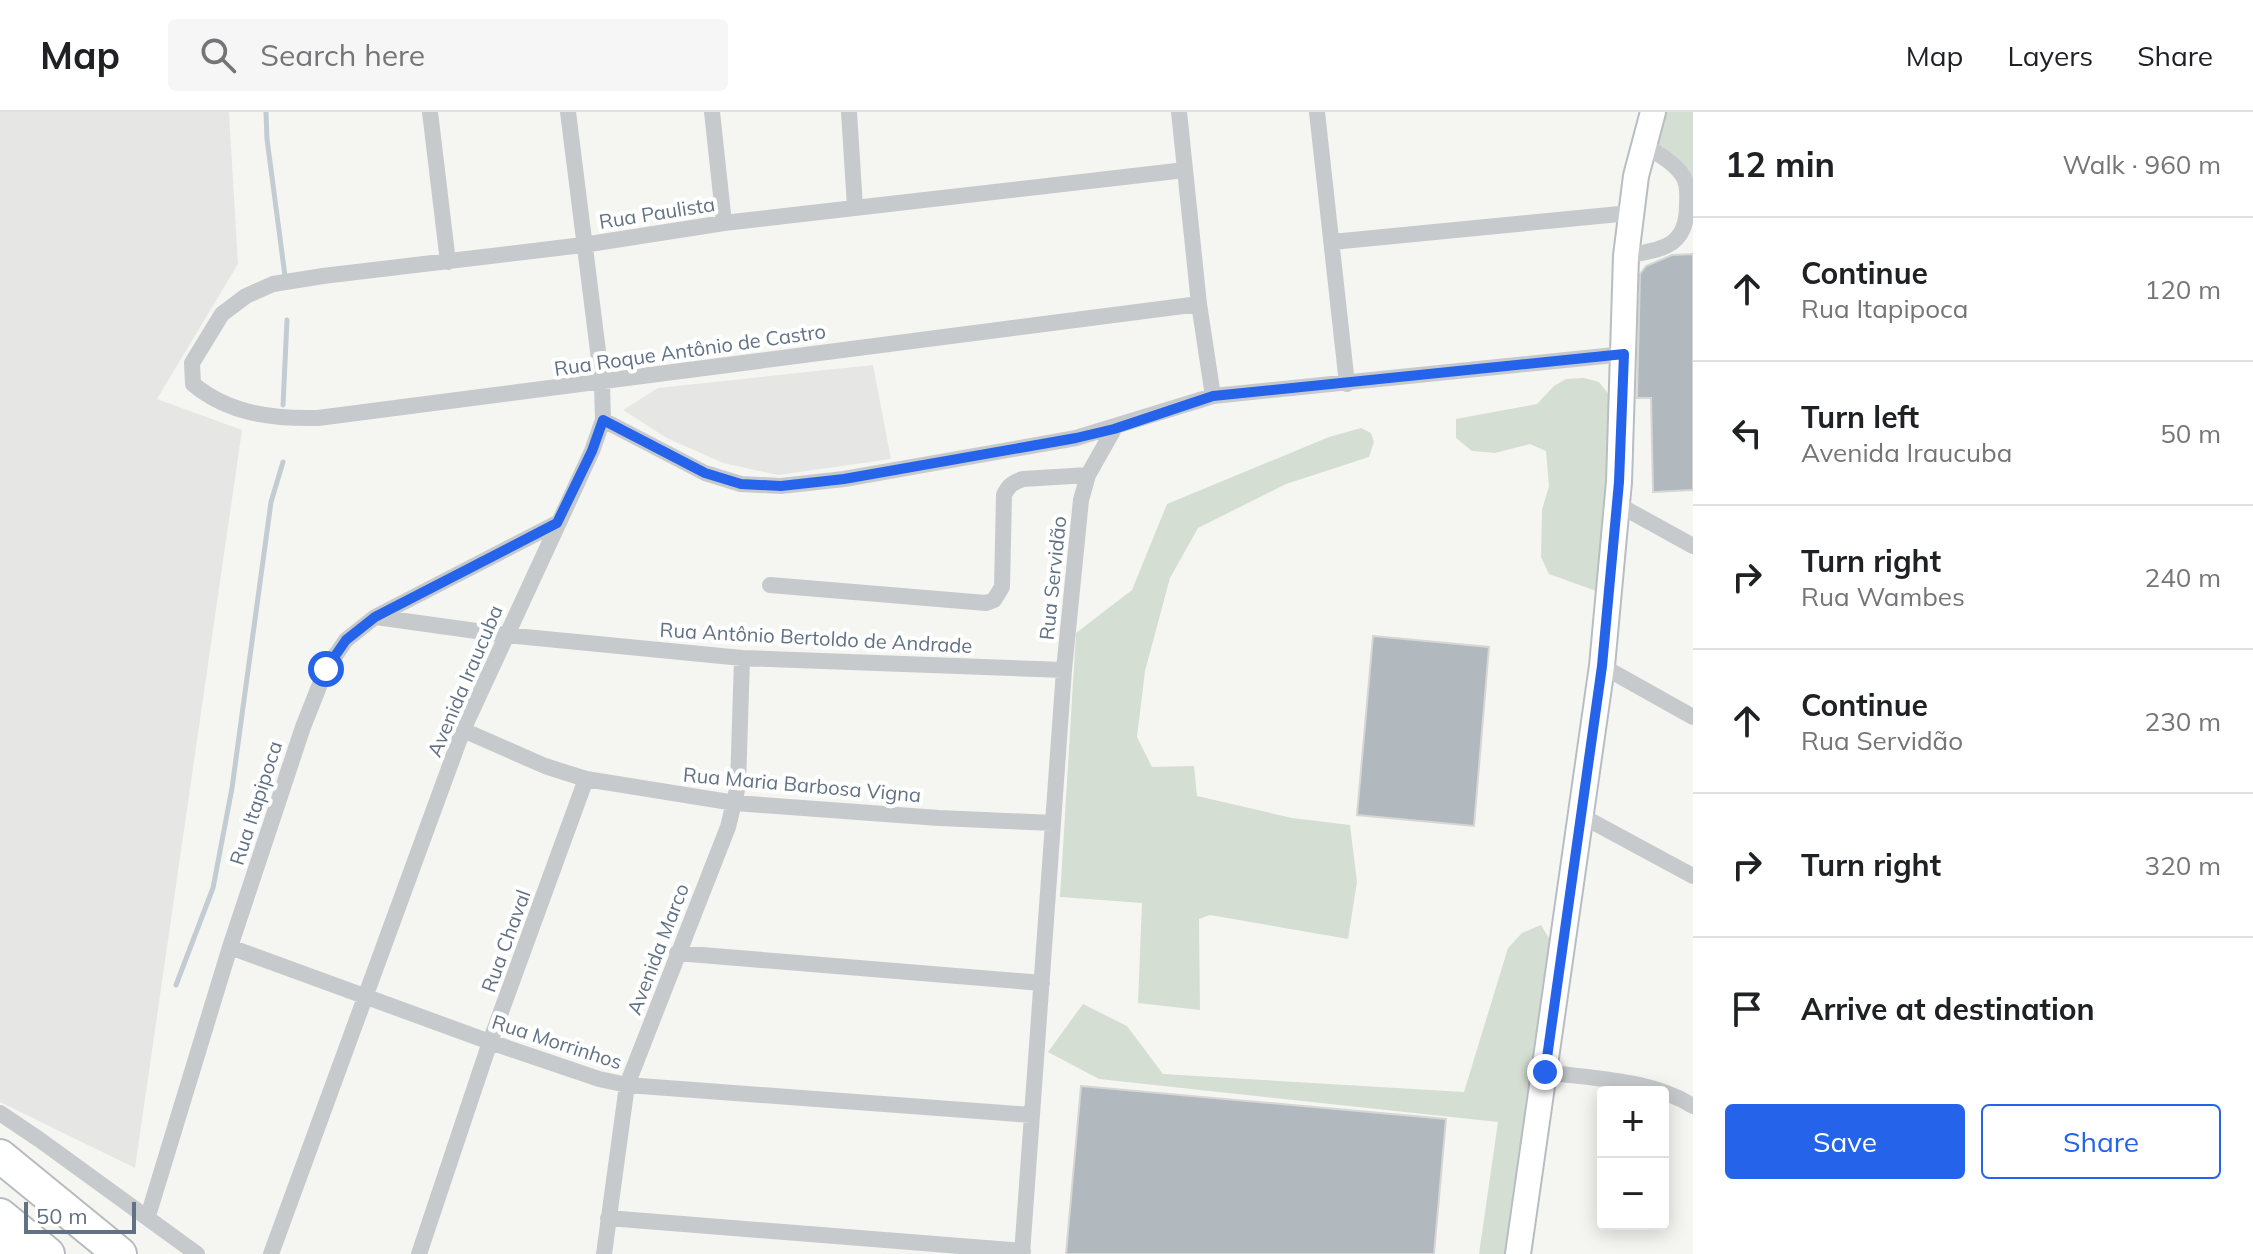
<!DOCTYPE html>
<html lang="en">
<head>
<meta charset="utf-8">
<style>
  body { margin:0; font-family:Mulish,sans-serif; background:#f6f6f6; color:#202124 }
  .controls { position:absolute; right:24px; bottom:24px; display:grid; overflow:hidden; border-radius:8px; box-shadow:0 4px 20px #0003 }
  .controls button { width:72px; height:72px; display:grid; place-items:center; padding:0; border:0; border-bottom:2px solid #e0e0e0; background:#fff; color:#202124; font:40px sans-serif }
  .scale { position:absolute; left:24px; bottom:20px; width:112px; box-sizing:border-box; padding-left:8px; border:4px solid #617285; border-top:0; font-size:22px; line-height:28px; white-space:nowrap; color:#617285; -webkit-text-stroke:6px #fff; paint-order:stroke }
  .stop { position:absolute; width:24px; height:24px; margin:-18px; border:6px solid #2563eb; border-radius:50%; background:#fff }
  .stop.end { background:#2563eb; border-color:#fff; box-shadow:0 2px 8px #0008 }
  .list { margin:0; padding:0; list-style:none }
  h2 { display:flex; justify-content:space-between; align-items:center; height:104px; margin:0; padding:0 32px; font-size:34px }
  h2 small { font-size:26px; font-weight:400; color:#757577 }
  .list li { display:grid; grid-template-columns:52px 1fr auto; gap:24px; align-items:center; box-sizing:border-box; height:144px; padding:0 32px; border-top:2px solid #e0e0e0 }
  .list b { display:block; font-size:30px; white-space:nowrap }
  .list p { margin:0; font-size:26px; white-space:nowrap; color:#757577 }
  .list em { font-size:26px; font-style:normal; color:#757577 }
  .actions { display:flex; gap:16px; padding:24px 32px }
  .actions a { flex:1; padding:18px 0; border:2px solid #2563eb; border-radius:8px; text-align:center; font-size:28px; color:#2563eb }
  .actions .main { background:#2563eb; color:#fff }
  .icon { flex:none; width:44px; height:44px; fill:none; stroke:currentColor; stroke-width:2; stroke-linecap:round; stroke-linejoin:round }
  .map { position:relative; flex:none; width:1693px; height:1142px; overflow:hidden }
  header { display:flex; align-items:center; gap:48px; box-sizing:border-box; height:112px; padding:0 40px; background:#fff; border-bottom:2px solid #e0e0e0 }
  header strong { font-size:38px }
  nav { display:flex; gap:44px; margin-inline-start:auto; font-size:28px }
  .search { width:560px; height:72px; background:#f6f6f6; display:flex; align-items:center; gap:20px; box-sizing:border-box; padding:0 28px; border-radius:8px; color:#757577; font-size:30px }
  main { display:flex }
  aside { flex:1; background:#fff }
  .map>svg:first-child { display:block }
  .built { fill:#e6e7e5 }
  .green { fill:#d5ded2 }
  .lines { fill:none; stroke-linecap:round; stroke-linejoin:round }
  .stream { stroke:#c2ccd2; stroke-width:5 }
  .building { fill:#b1b8be; stroke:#d6d7d4; stroke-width:2 }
  .secondary-casing { stroke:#b8bdc2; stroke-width:28 }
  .highway-casing { stroke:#b8bbbe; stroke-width:36 }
  .street { stroke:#c7cacd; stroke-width:16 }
  .secondary { stroke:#fff; stroke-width:24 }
  .highway { stroke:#fff; stroke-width:32 }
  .route { stroke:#2563eb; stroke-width:10 }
  .labels { text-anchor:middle; stroke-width:8; stroke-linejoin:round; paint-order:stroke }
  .street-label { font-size:20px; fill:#617285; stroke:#fff }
</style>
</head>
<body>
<header>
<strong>Map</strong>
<div class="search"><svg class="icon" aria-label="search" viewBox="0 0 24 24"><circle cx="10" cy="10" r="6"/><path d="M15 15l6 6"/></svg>Search here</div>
<nav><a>Map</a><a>Layers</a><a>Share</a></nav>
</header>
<main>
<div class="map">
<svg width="1693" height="1142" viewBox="0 0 1693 1142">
  <rect width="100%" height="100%" fill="#f5f6f1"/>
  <path class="built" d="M0,0H229L238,152L157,287L242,318L135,1056L0,990Z
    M873,253L891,347L778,363L723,351L667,326L623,298L658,276Z"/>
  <path class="green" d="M1663,0H1693V71L1689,58L1656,32Z
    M1584,266L1599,270L1614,289L1599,480L1549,462L1541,445L1542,398L1549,374L1546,339L1530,332L1495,341L1472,339L1456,326V307L1537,292L1554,274L1566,267Z
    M1361,316L1371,321L1374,330L1369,345L1286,372L1198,416L1170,466L1145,559L1137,625L1152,655L1194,654L1197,684L1292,706L1350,713L1357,770L1348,827L1210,803L1199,807L1200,898L1138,891L1142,791L1060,785L1076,521L1132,478L1167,392L1329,325Z
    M1541,813L1553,833L1510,1142H1479L1498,1010L1099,967L1048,940L1083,892L1127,914L1163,962L1464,980L1508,836L1522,821Z"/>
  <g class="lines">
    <path class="stream" d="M266,0L267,27L285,164
      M283,293L287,208
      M176,873L213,776L232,676L271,390L283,350"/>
  </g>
  <path class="building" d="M1693,142V378L1653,380L1651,286H1637L1640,162L1646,154L1672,143Z
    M1373,524L1489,535L1474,714L1357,703Z
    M1081,974L1446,1007L1434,1142H1066Z"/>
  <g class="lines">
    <g class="secondary-casing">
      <path id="secondary" d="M1518,1142L1602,554L1619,370L1626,144L1636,64L1653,0"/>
    </g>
    <g class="highway-casing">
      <path id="highway" d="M0,1044L120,1142
        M0,1103L48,1142
        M0,1134L10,1142"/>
    </g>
    <path class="street" d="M430,0L448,150
      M712,0L724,111
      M849,0L855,95
      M1179,0L1199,192L1213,284
      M1317,0L1347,272
      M1185,58L724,111L583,133L323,164L273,172L246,184L222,202L192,251L193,272C229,302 273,307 318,306C612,270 905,228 1199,192
      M1332,130L1630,101
      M1626,144C1660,137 1686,137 1687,95C1687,84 1689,73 1683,64C1674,50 1656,41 1643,32
      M603,308L705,361L741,372L781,374L844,367L1076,326L1213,284L1624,242
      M1617,392L1693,434
      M770,473L986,491L994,488L1002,475L1004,383C1008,374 1013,370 1023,367L1088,363
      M376,505L505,523L742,546L1064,558
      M1602,554L1693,605
      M463,618L545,654L586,667L735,691L939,706L1053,711
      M1580,703L1693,764
      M230,835L490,930L599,967L627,973L1031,1003
      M677,841L1042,871
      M1545,960C1594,967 1650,967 1693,994
      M0,1001L40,1028L197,1142
      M148,1104L230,835L303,615L326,557L346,528L375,505L557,411
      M608,1106L1023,1139
      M271,1142L463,618L592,339L603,308L602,271L568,0
      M419,1142L490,930L586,667
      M604,1142L627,973L728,715L738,674L742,546
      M1022,1142L1064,558L1081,388L1088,363L1114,317"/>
    <use href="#secondary" class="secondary"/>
    <use href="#highway" class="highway"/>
  </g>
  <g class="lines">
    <path class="route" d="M326,557L346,528L375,505L557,411L592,339L603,308L705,361L741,372L781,374L844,367L1076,326L1114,317L1213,284L1624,242L1619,370L1602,554L1545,960"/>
  </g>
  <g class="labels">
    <g class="street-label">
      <text transform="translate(657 101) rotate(-9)" y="7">Rua Paulista</text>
      <text transform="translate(690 238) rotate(-8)" y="7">Rua Roque Antônio de Castro</text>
      <text transform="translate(1053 466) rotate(-84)" y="7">Rua Servidão</text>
      <text transform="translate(816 526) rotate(3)" y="7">Rua Antônio Bertoldo de Andrade</text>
      <text transform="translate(465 569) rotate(-67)" y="7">Avenida Iraucuba</text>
      <text transform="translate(802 673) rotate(5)" y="7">Rua Maria Barbosa Vigna</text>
      <text transform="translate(256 691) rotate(-72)" y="7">Rua Itapipoca</text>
      <text transform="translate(506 829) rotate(-70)" y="7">Rua Chaval</text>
      <text transform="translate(658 837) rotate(-69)" y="7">Avenida Marco</text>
      <text transform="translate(557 930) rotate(18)" y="7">Rua Morrinhos</text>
    </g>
  </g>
</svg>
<div class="controls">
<button>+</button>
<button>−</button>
</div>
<div class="scale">50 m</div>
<div class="stop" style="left:326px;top:557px"></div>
<div class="stop end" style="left:1545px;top:960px"></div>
</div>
<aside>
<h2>12 min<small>Walk · 960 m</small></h2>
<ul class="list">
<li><svg class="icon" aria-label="ahead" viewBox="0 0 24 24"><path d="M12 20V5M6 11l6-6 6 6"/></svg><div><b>Continue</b><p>Rua Itapipoca</p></div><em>120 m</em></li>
<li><svg class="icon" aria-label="left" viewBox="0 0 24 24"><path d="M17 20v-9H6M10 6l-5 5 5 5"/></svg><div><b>Turn left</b><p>Avenida Iraucuba</p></div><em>50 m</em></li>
<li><svg class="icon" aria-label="right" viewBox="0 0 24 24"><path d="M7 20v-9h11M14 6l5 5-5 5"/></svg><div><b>Turn right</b><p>Rua Wambes</p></div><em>240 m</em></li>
<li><svg class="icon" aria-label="ahead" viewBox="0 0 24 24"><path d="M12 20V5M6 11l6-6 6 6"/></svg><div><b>Continue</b><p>Rua Servidão</p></div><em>230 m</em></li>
<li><svg class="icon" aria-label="right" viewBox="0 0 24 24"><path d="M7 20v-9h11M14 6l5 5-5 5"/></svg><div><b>Turn right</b></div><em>320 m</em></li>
<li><svg class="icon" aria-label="arrive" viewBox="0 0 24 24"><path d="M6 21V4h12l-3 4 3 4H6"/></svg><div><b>Arrive at destination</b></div></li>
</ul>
<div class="actions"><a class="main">Save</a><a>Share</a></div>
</aside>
</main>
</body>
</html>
